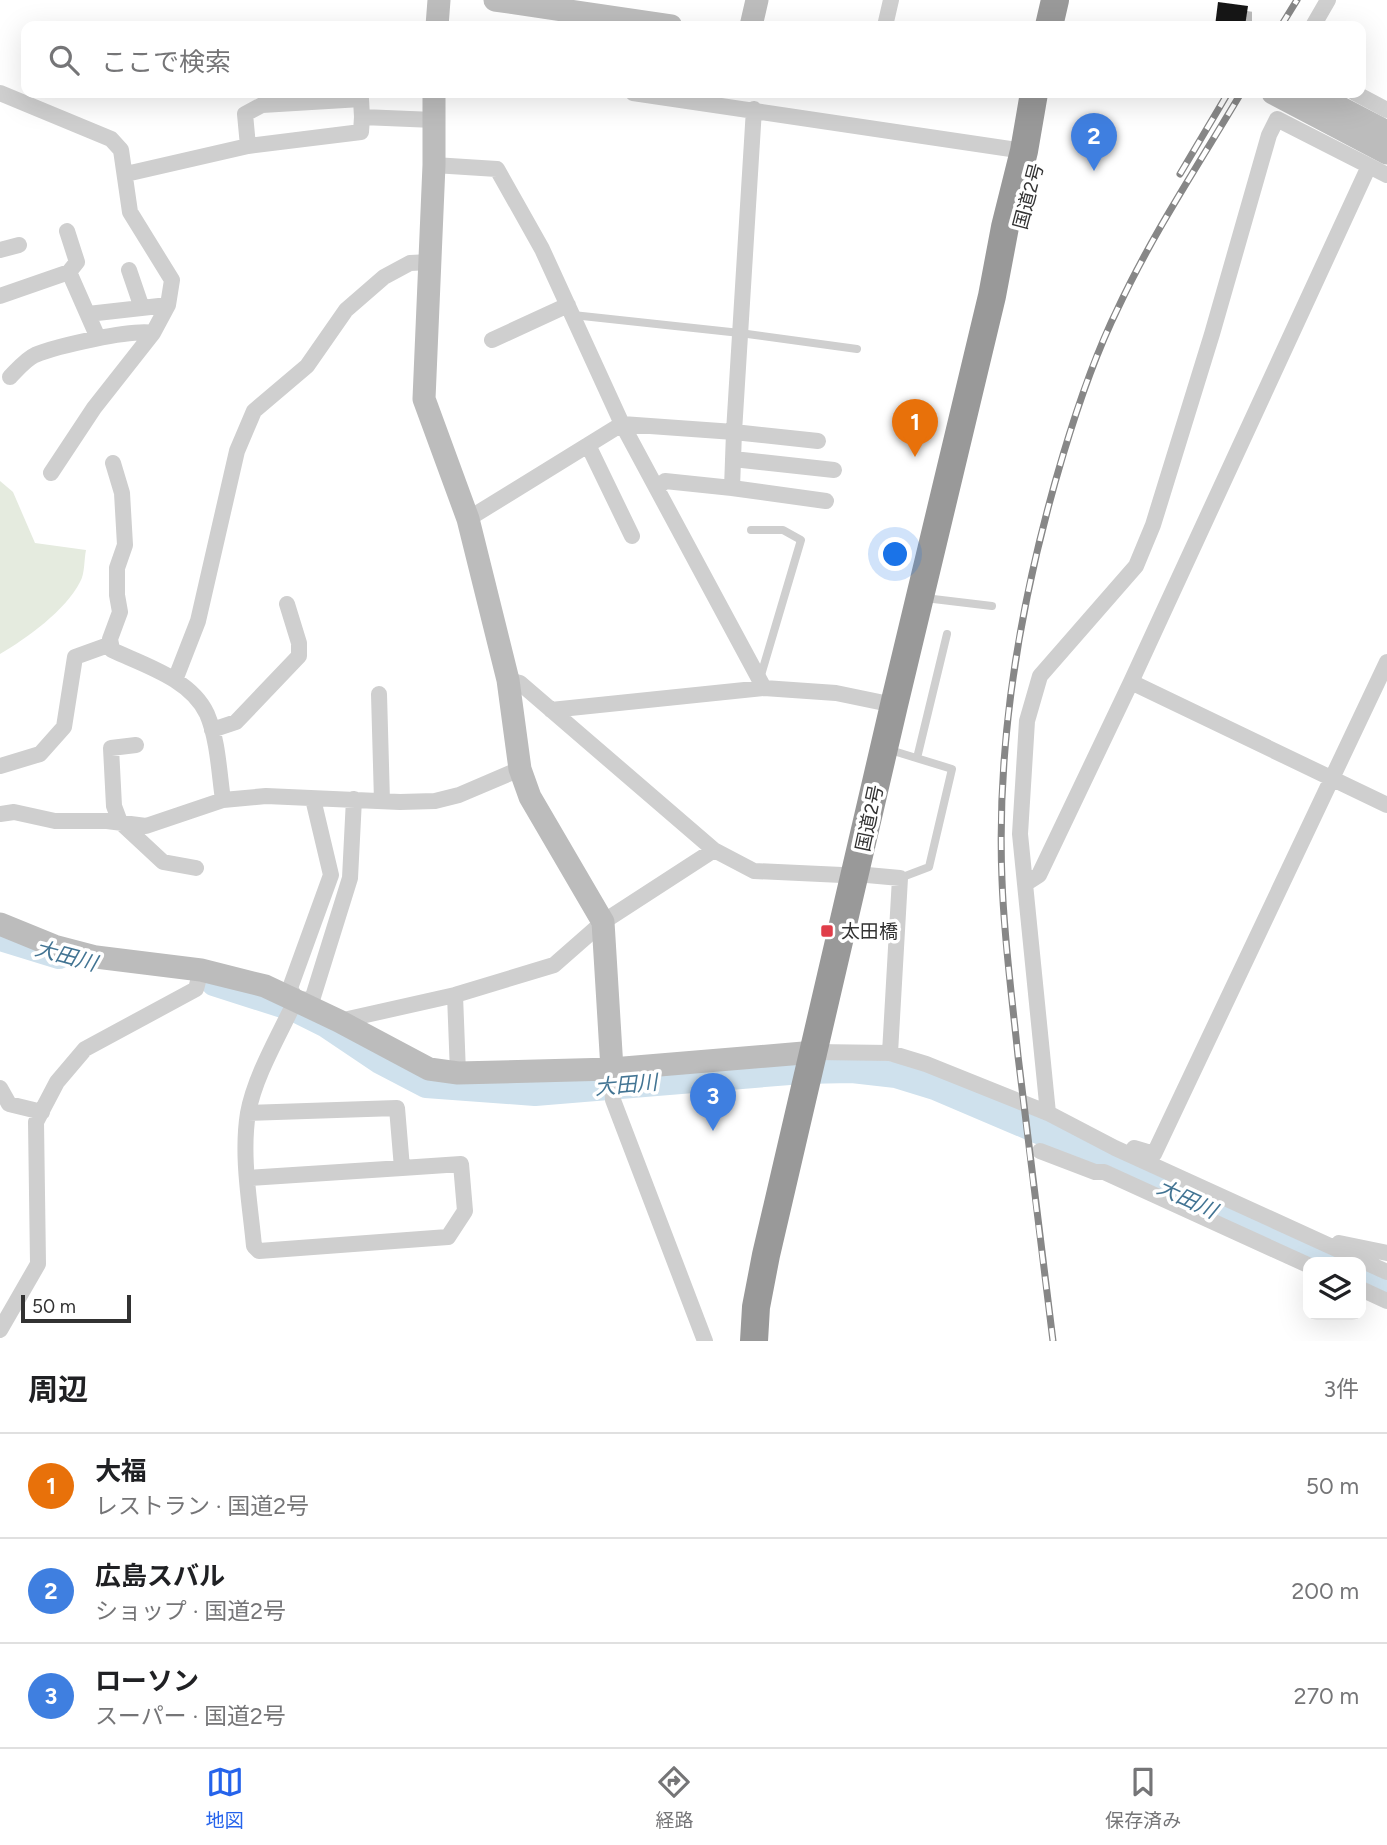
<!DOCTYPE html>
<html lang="ja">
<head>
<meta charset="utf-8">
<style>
  body { margin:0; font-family:Figtree,"Noto Sans JP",sans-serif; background:#f2f2f2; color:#202124 }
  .controls { position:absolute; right:21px; bottom:21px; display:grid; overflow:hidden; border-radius:14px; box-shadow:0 7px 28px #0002 }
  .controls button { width:63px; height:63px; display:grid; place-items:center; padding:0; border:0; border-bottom:2px solid #e0e0e0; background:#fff; color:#202124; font:35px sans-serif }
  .scale { position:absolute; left:21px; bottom:18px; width:110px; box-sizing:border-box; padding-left:7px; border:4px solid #323232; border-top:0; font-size:19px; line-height:24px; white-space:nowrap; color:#323232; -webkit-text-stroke:5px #fff; paint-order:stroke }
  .you { position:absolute; left:896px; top:555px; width:24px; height:24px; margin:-18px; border:5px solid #fff; border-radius:50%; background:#1a73e8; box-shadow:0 0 0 10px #1a73e833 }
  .badge { display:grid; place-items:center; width:46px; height:46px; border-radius:50%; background:#2563eb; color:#fff; font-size:23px; font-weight:700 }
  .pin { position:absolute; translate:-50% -58px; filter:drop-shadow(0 2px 4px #0008) }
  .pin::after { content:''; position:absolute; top:37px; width:24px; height:21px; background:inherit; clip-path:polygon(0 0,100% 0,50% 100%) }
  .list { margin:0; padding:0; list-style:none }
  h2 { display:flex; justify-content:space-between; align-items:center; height:91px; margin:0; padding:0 28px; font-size:30px }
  h2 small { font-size:23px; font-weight:400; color:#757577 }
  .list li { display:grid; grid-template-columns:46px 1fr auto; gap:21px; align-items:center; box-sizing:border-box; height:105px; padding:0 28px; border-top:2px solid #e0e0e0 }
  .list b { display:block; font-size:26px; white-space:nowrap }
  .list p { margin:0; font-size:23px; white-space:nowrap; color:#757577 }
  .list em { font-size:23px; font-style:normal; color:#757577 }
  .icon { flex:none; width:38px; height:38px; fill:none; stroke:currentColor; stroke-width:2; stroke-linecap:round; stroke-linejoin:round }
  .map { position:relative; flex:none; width:1387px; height:1341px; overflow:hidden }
  .search { position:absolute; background:#fff; box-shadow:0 7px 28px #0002; left:21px; right:21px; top:21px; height:77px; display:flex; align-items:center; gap:18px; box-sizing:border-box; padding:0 24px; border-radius:14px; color:#757577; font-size:26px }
  .sheet { height:406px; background:#fff }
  nav { display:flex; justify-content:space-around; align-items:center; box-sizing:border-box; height:98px; border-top:2px solid #e0e0e0; background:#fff; font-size:19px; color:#757577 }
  nav a { display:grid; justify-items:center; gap:4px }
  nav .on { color:#2563eb }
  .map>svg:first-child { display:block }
  .green { fill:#e5ebdf }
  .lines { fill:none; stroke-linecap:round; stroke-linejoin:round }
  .river { stroke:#cfe1ed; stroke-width:26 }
  .building { fill:#191919; filter:url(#shadow) }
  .lane { stroke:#cfcfcf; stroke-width:8 }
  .street { stroke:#cfcfcf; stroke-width:16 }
  .secondary { stroke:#bcbcbc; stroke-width:23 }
  .highway { stroke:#999; stroke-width:28 }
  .rail-casing { stroke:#878787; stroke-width:7 }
  .rail { stroke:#fff; stroke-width:4.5; stroke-dasharray:13; stroke-linecap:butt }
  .poi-dot { fill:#e03e4a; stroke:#fff; stroke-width:2.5 }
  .labels { text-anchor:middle; stroke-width:7; stroke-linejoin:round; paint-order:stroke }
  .street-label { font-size:19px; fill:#323232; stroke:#fff }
  .poi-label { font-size:19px; fill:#323232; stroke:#fff; text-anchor:start }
  .water-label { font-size:21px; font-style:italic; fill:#427493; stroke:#fff }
</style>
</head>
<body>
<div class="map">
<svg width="1387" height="1341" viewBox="0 0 1387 1341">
  <defs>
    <filter id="shadow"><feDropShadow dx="6" dy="6" stdDeviation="0" flood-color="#0004"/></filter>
  </defs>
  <rect width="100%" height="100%" fill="#fff"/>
  <path class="green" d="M0,481L13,492L35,543L86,550C84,559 85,574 80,582C66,610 26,639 0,654Z"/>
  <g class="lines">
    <path class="river" d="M0,938L59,956
      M214,983L295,1009L325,1024L380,1061L426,1085L535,1093L802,1071L852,1070L896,1075L935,1087L1055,1138L1326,1262
      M1361,1278L1387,1290"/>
  </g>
  <path class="building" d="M1218,2L1248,6L1245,26H1215Z"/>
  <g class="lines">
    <path class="lane" d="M573,315L740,333L857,349
      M751,530H783L801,540L761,675
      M925,598L992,606
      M887,749L952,769L929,867L900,878
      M917,758L947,634"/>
    <path class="street" d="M885,26L891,0
      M1313,26L1328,0
      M0,93L111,139L121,150L130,212L172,280L168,305L153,333L94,408L51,473
      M633,93L1024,151
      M1355,93L1387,110
      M248,146L245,114L262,105L361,99L362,117
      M434,165L497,169L542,249L622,424L764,688
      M126,174L248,146L361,132L362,117L434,120
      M0,250L19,245
      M129,270L142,308
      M69,272L98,338
      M0,296L69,272L77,262L67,231
      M88,314L168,305
      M492,340L568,305
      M10,377C17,370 26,359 35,355C57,346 131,329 153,333
      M588,445L632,536
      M733,459L834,470
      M113,463L122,493L125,545L117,568V595L120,612L110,639L112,650C144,665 191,679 207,714C218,740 219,772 223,800
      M657,488L665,481L732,488L734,432L818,441
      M732,488L826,501
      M468,519L622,424L734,432L754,109
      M175,680L198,621L237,451L254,411L307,366L346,310L384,277L410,263L430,262
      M508,680L520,683L714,850L754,871L842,875L856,874L900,878L890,1053
      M1131,682L1387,805
      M379,694L382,801
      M551,710L764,688L836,693L894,705
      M212,730L236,722L299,656V643L287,604
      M136,745L111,748L114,806L120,822L163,862L196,868
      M0,766L40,754L64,727L75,657L111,644
      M0,814L14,812L55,821H107L146,826L223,800L266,796L400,802L435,801L459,795L520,769
      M1025,884L1039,875L1131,682L1369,166
      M455,995L458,1073
      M296,999L312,1000L350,878L354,799
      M339,1021L455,995L554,965L603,922L714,850
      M815,1052L890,1053L926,1064L1048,1113L1115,1148L1387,1272
      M612,1069L613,1100L705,1341
      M0,1088L9,1104L42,1112
      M248,1113L397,1108L402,1168L461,1164L465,1211L448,1237L259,1251L254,1246C250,1203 241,1156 248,1113C255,1075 280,1034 296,999L290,988L331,875L313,799
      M1048,1113L1020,834L1027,721L1040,676L1136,566L1153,525L1212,334L1269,135L1277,119L1387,175
      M1134,1148L1154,1154L1387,662
      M1040,1151L1095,1172H1104L1308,1265
      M248,1178L402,1168
      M1339,1243L1387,1253
      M1361,1289L1387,1301
      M0,1330L38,1264L36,1122L57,1082L85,1049L196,989L201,970"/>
    <path class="secondary" d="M495,0L671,26
      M437,26L439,0
      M751,26L757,0
      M434,93V165L424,399L468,519L508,680L520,769L530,797L603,922L612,1069
      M1273,93L1387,153
      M1312,93L1387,132
      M0,924L54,946L96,957L201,970L265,986L339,1021L429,1069L458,1073L612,1069L815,1052"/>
    <path class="highway" d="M1049,26L1055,0
      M754,1341L756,1307L766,1255L894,705L992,296L1005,227L1024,151L1034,93"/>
    <g class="rail-casing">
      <path id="rail" d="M1281,26L1297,0
        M1180,174L1228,93
        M1053,1341C1041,1246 1029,1151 1018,1056C1012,997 1004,939 1002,880C996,736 1022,592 1063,455C1078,405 1095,355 1118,308C1153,233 1199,164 1241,93"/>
    </g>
    <use href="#rail" class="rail"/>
  </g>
  <rect class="poi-dot" x="820" y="924" width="14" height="14" rx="3.5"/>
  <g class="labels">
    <g class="street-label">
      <text transform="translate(1028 196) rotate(-75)" y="7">国道2号</text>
      <text transform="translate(869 818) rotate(-78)" y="7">国道2号</text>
    </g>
    <g class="poi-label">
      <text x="841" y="938">太田橋</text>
    </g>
    <g class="water-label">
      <text transform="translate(66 956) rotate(15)" y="7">大田川</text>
      <text transform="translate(626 1085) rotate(-5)" y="7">大田川</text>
      <text transform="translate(1187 1199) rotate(25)" y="7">大田川</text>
    </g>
  </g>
</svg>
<div class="controls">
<button><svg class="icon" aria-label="layers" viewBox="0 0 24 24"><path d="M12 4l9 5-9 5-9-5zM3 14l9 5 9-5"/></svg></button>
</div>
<div class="scale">50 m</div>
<div class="you"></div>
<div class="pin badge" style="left:915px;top:457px;background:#e8710a">1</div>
<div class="pin badge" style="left:1094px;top:171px;background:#3f7fe0">2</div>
<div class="pin badge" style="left:713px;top:1131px;background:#3f7fe0">3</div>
<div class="search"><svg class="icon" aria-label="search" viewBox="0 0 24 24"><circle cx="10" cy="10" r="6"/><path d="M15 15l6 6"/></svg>ここで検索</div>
</div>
<section class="sheet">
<h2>周辺<small>3件</small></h2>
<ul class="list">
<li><span class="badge" style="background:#e8710a">1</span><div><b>大福</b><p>レストラン · 国道2号</p></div><em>50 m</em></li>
<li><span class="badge" style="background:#3f7fe0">2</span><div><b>広島スバル</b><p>ショップ · 国道2号</p></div><em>200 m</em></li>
<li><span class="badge" style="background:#3f7fe0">3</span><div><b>ローソン</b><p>スーパー · 国道2号</p></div><em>270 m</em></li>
</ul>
</section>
<nav>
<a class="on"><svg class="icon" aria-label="map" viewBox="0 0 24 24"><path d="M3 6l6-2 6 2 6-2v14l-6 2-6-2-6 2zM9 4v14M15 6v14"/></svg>地図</a>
<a><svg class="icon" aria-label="directions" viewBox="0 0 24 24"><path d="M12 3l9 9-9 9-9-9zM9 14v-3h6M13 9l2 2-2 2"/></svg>経路</a>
<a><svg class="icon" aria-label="saved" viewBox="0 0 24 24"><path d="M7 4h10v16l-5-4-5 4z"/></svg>保存済み</a>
</nav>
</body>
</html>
